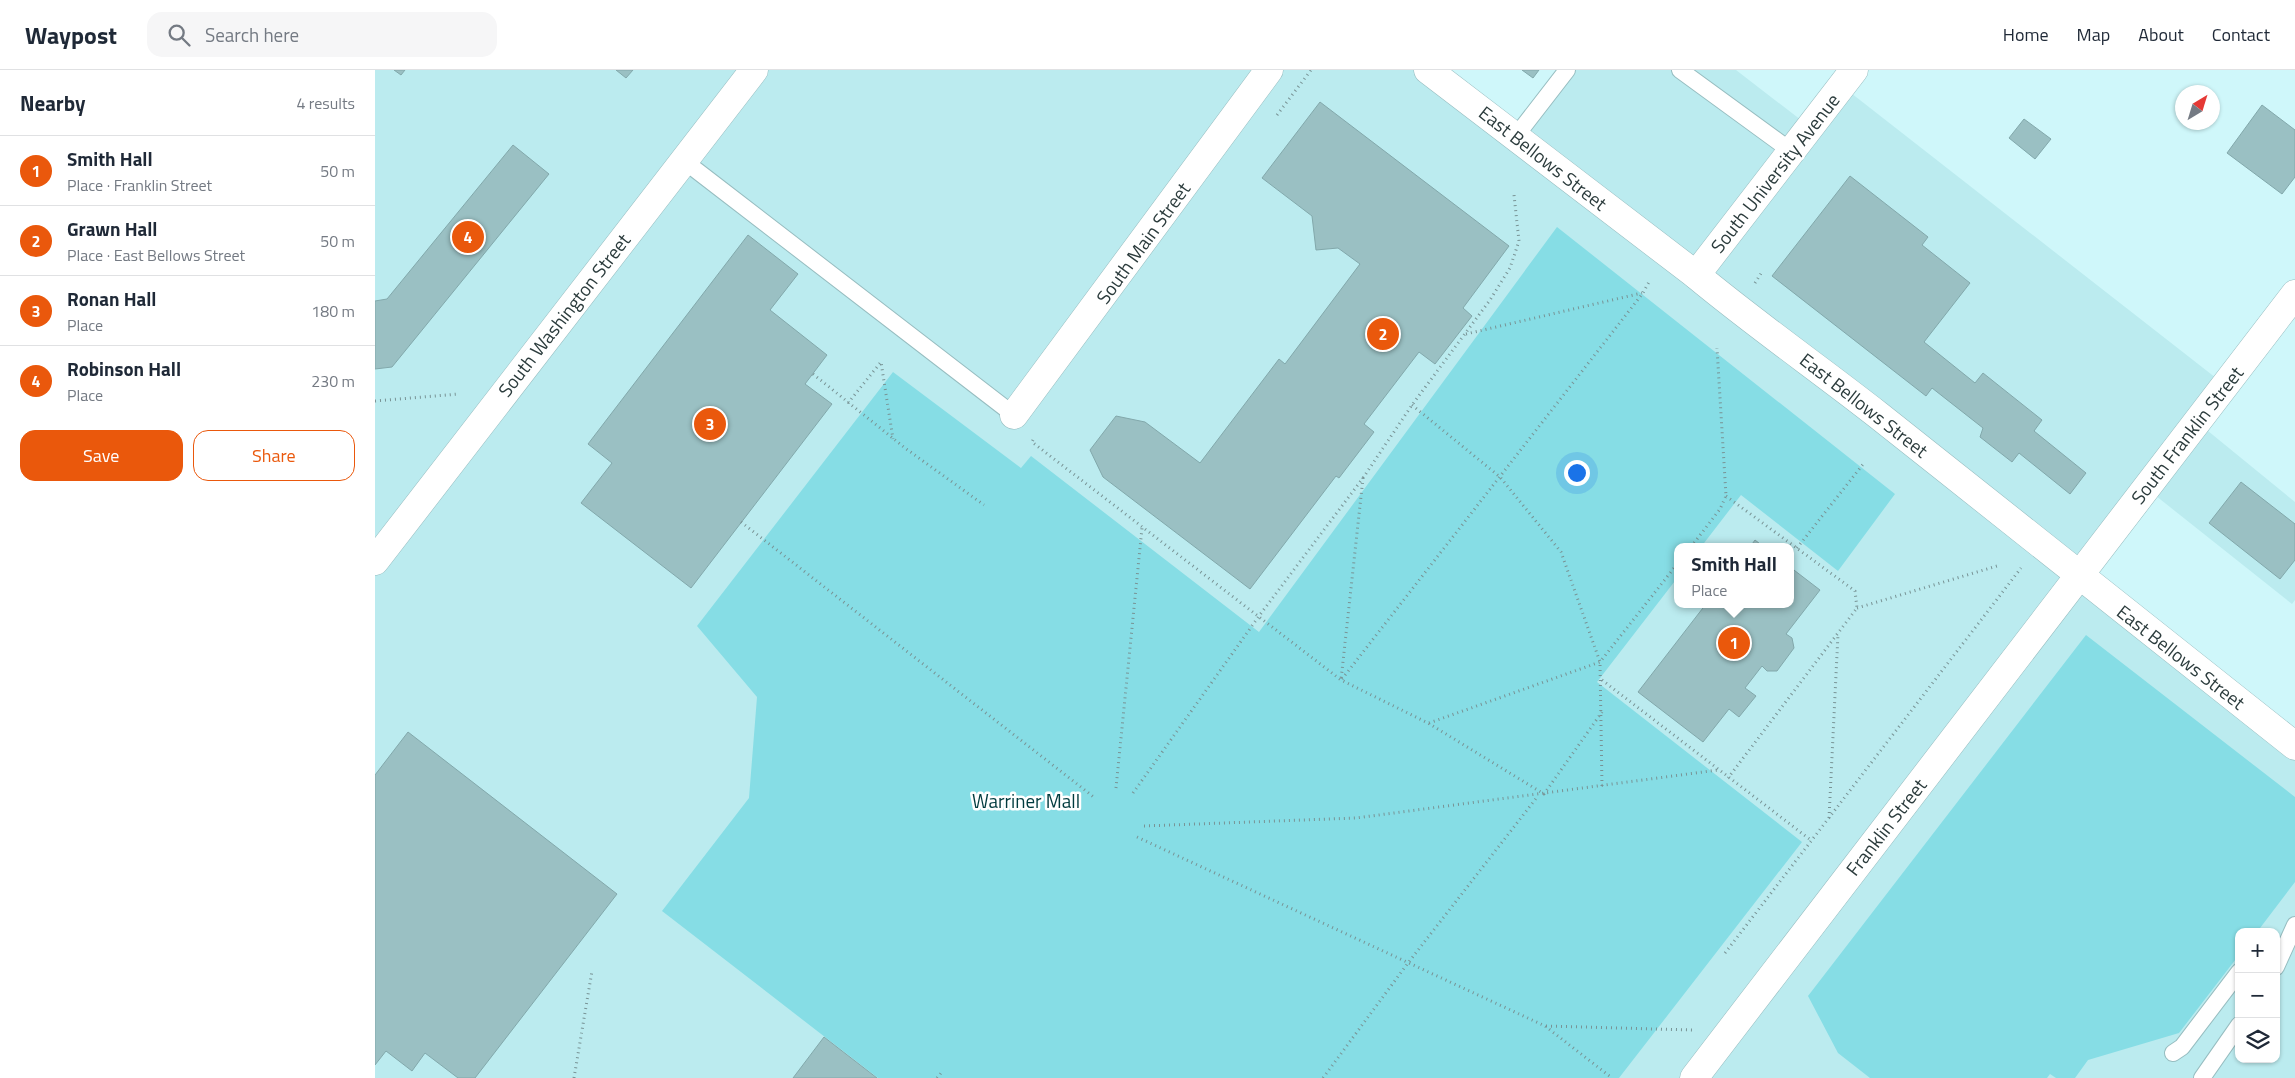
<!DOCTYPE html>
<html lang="en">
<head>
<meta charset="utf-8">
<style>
  body { margin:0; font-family:"Titillium Web",sans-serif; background:#f6f6f7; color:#1f2937 }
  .controls { position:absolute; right:15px; bottom:15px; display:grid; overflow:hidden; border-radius:10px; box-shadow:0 1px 4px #0004 }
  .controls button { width:45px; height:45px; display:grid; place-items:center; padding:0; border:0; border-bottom:1px solid #e0e1e3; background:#fff; color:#1f2937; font:25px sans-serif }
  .compass { position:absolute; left:1800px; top:15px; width:45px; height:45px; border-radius:50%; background:#fff; box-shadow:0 1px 4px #0004; rotate:38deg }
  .you { position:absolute; left:1201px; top:402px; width:18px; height:18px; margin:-12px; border:4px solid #fff; border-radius:50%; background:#1a73e8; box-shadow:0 0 0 8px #1a73e833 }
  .badge { display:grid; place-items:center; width:32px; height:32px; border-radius:50%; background:#ea580c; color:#fff; font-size:16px; font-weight:700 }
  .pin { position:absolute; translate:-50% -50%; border:2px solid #fff; box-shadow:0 1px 5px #0006 }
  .popup { position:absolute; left:1299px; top:473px; width:120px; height:65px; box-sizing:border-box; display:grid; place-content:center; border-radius:10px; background:#fff; filter:drop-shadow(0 1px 4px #0005); font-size:16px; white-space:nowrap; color:#747a83 }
  .popup b { font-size:19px; color:#1f2937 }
  .popup::after { content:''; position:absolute; left:50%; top:100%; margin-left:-10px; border:10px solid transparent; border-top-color:#fff }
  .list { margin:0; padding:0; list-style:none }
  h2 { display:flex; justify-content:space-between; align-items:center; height:65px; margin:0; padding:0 20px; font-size:21px }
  h2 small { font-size:16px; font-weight:400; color:#747a83 }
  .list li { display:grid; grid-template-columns:32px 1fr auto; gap:15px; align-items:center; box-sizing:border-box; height:70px; padding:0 20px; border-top:1px solid #e0e1e3 }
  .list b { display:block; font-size:19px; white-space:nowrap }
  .list p { margin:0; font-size:16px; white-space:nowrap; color:#747a83 }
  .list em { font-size:16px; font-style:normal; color:#747a83 }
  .actions { display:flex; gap:10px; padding:15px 20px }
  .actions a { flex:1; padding:11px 0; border:1px solid #ea580c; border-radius:15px; text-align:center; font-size:18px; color:#ea580c }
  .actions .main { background:#ea580c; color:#fff }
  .icon { flex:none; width:28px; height:28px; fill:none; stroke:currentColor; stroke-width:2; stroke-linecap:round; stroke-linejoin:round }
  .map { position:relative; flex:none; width:1920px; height:1008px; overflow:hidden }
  header { display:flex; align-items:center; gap:30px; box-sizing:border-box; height:70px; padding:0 25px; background:#fff; border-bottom:1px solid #e0e1e3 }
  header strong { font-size:24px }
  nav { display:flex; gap:28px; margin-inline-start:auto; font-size:18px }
  .search { width:350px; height:45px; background:#f6f6f7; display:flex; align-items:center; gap:12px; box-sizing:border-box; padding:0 18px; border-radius:15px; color:#747a83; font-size:19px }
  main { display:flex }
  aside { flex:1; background:#fff }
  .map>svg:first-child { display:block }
  .built { fill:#bbebef; fill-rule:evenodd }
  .green { fill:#86dde5 }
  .building { fill:#9ac0c3; stroke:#82a8ab }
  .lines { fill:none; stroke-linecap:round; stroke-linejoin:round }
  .lane-casing { stroke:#97bdc0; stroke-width:18 }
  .street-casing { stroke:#97bdc0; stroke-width:29 }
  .secondary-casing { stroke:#97bdc0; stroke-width:29 }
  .path { stroke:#789395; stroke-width:3; stroke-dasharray:1 4; stroke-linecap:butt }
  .lane { stroke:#fff; stroke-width:16 }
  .street { stroke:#fff; stroke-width:28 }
  .secondary { stroke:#fff; stroke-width:28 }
  .labels { text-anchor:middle; stroke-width:5; stroke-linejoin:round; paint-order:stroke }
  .street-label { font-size:19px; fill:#2c3c3d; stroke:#fff }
  .park-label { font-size:19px; fill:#003b3f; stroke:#fff }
</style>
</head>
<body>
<header>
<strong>Waypost</strong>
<div class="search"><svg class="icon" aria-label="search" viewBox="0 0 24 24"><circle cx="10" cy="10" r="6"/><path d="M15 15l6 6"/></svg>Search here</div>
<nav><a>Home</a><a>Map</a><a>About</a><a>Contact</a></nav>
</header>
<main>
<aside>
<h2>Nearby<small>4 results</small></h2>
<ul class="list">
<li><span class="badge">1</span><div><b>Smith Hall</b><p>Place · Franklin Street</p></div><em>50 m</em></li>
<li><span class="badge">2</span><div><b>Grawn Hall</b><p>Place · East Bellows Street</p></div><em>50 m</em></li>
<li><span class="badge">3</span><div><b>Ronan Hall</b><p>Place</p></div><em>180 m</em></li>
<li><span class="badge">4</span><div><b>Robinson Hall</b><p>Place</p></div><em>230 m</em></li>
</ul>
<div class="actions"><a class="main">Save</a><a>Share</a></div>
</aside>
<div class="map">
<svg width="1920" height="1008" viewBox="0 0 1920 1008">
  <rect width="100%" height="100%" fill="#cff7fa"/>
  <path class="built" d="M0,0H1049L1920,690V1008H0ZM1303,477H1415V534H1303ZM1864,862H1901V989H1864Z
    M1195,0H1361L1435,57L1467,16L1850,315L1822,352L1920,432V530L1917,534L1771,418L1703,506L1143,68Z"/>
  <path class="green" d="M1182,157L1520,424L1463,501L1366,425L1326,477H1303V507L1222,612L1427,772L1244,1008H503L287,841L374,728L382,627L322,556L518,302L646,398L656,386L884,562Z
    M1711,565L1920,727V812L1882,862H1864V885L1804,963L1713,990L1700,1008H1681L1675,1004L1672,1008H1495L1463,983L1433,926Z"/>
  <path class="building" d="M19,0H30L26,5Z
    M241,0H258L251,8Z
    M1147,0H1164L1158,8Z
    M945,32L1134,176L1088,238L1097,246L1060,294L1044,282L989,354L999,362L964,408L961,406L875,519L728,407L715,380L741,346L770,352L825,393L904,289L910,294L985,194L963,178L941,180L937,146L887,108Z
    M1887,35L1920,60V107L1907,124L1852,83Z
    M1649,49L1676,69L1660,89L1634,68Z
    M138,75L174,104L17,297L0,299V231L12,229Z
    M1475,106L1553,167L1547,175L1595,213L1549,272L1600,313L1608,303L1667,350L1659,361L1711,403L1695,424L1644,383L1637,392L1605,367L1608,358L1557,318L1551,326L1397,206Z
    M373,165L423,204L395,240L452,285L430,314L457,334L316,518L206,433L237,393L213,374Z
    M1866,412L1920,454V490L1905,509L1834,453Z
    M1380,470L1389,477H1375Z
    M1415,497L1445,520L1411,564L1417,568L1419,578L1402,601H1392L1387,596L1370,618L1381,626L1364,647L1354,639L1328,672L1263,622L1331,534H1415Z
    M33,662L242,824L100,1008H83L50,983L37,1001L11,981L0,995V705Z
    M449,967L502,1008H418Z"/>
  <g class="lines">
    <g class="lane-casing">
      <path id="lane" d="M1305,0L1416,81
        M1141,66L1192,0
        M308,90L639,345
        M1901,897L1920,855
        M1798,983L1807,977L1864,902
        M1827,1008L1864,955"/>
    </g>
    <g class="street-casing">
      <path id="street" d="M1321,205L1479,0
        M639,345L894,0
        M1319,1008L1920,224"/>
    </g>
    <g class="secondary-casing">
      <path id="secondary" d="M1053,0L1321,205C1380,254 1443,298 1503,345C1642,455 1780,566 1920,676
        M0,491L379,0"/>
    </g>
    <path class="path" d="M902,45L936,0
      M1380,213L1387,202
      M1091,264L1267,223
      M438,304L530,378L609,435
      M0,331L84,324
      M473,333L506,292L518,369
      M1037,335L1125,407L1186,482L1225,592L1227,717
      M658,370L657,372L966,610L1053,653L1169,724L1227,642
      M988,408L1037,335L1115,230L1135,198L1144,171L1139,125
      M1351,426L1480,521L1482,538L1353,708
      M366,452L720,728
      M1316,477L1345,439L1351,426L1342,278
      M1422,478L1489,393
      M1482,538L1622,496
      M967,609L1268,223L1275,210
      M1227,610L1437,771
      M1054,653L1225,592L1303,493
      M741,718L767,458
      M758,723L884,546L988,408L966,610
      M1454,748L1463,564
      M769,756L981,748L1343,700
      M762,767L1170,956L1237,1008
      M1350,883L1646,498
      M1171,956L1317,960
      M199,1008L217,901
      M562,1008L566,1003
      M948,1008L1033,893L1163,726"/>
    <use href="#lane" class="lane"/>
    <use href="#street" class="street"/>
    <use href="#secondary" class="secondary"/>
  </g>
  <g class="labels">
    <g class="street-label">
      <text transform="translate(1168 88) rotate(38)" y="7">East Bellows Street</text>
      <text transform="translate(1400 103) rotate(-52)" y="7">South University Avenue</text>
      <text transform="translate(768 173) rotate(-54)" y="7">South Main Street</text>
      <text transform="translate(189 245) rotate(-52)" y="7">South Washington Street</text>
      <text transform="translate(1489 335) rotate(38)" y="7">East Bellows Street</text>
      <text transform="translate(1812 365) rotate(-52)" y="7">South Franklin Street</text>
      <text transform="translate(1806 587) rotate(38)" y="7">East Bellows Street</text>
      <text transform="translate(1511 757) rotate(-52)" y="7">Franklin Street</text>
    </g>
    <g class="park-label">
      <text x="651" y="738">Warriner Mall</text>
    </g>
  </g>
</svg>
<div class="controls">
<button>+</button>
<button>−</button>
<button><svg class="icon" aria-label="layers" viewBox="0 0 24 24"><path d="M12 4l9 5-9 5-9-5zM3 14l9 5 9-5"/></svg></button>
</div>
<svg class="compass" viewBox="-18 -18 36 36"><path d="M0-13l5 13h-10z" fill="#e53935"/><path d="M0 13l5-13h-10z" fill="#747a83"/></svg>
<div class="you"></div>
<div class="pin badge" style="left:1359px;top:573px">1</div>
<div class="popup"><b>Smith Hall</b>Place</div>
<div class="pin badge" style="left:1008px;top:264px">2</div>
<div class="pin badge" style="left:335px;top:354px">3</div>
<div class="pin badge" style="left:93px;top:167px">4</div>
</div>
</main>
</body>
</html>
